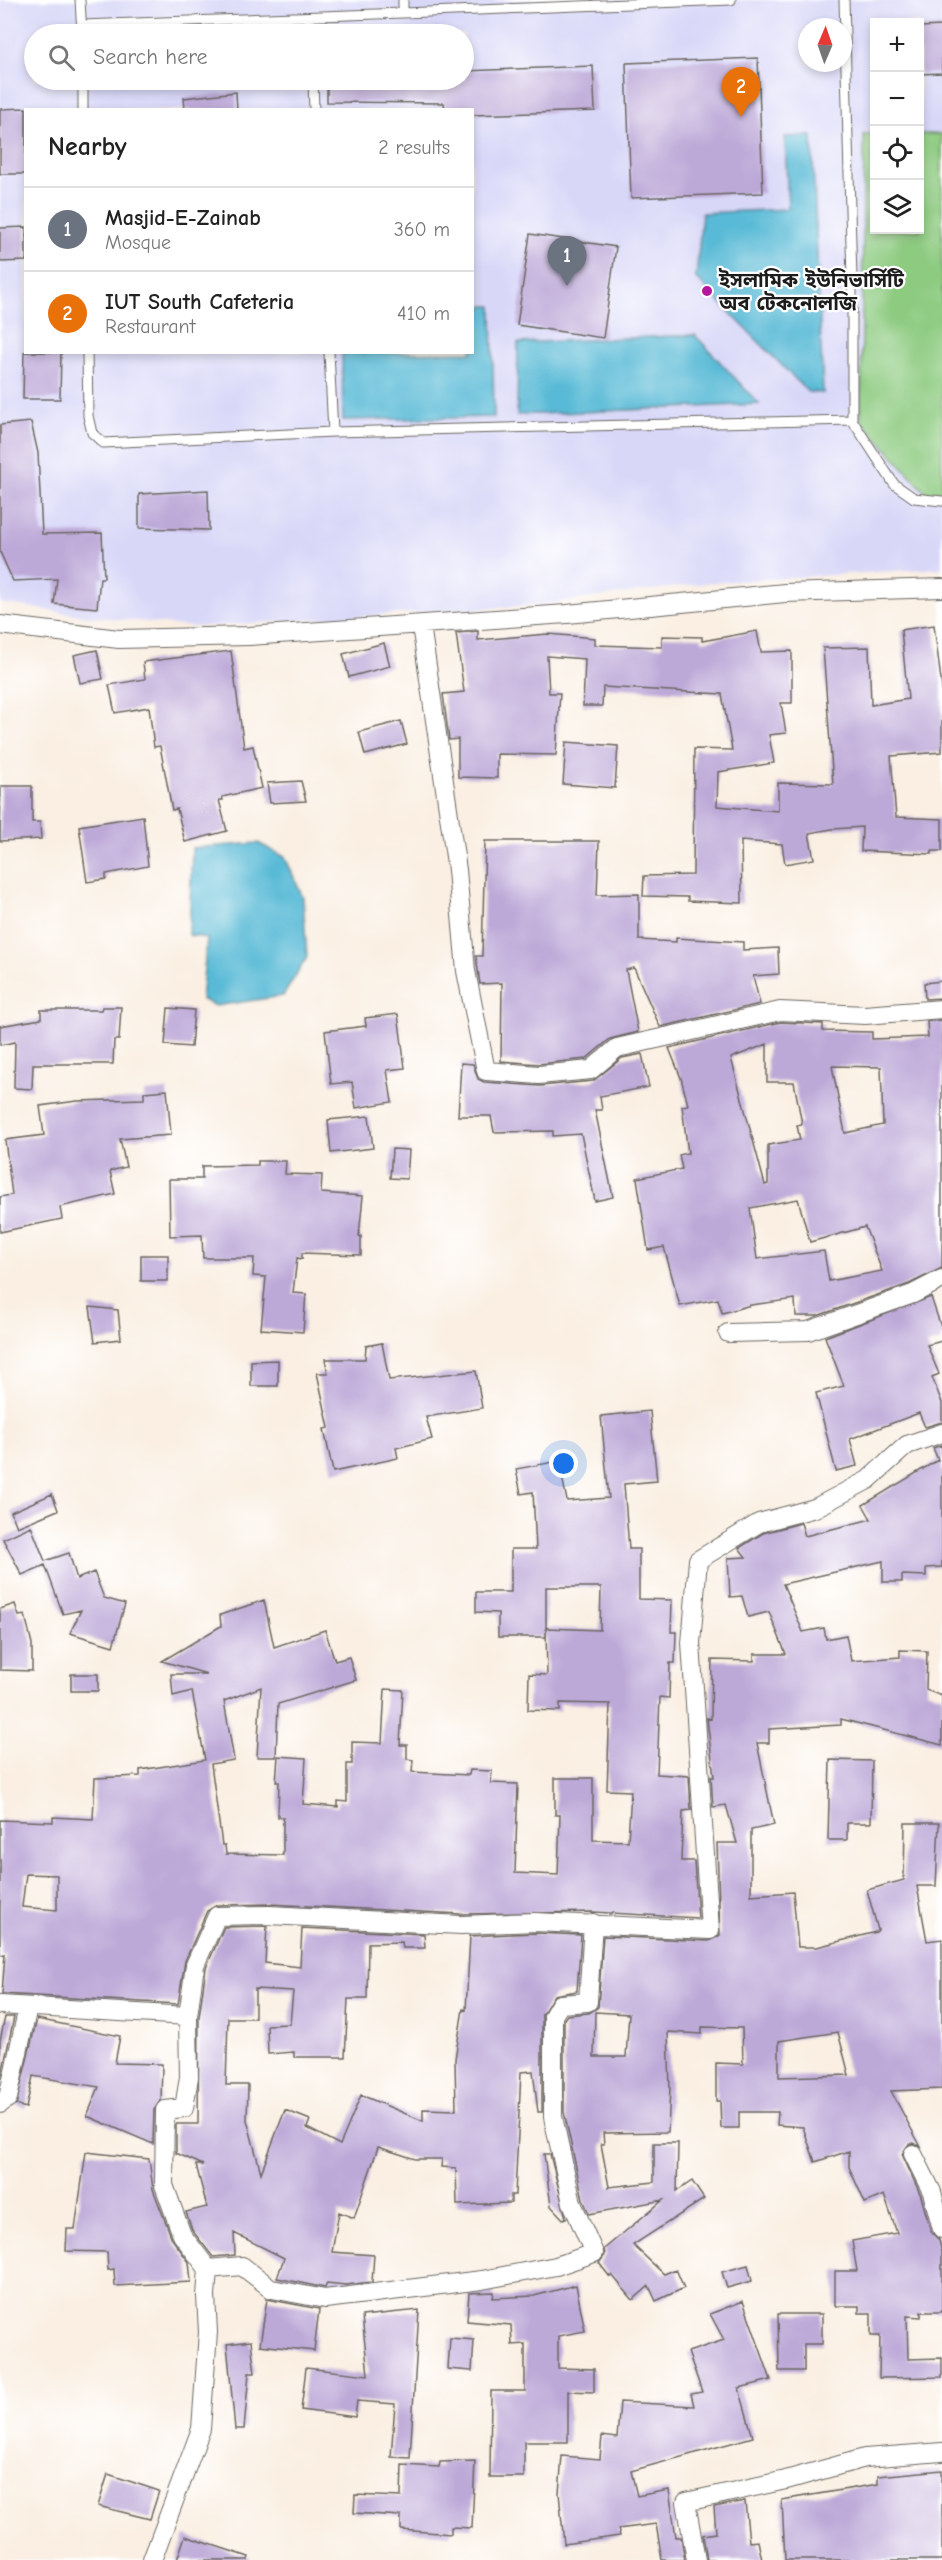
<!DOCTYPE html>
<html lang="en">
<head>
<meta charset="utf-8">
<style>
  body { margin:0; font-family:"Comic Neue","Noto Sans Bengali",sans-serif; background:#f2f2f2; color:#222 }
  .controls { position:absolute; right:18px; top:18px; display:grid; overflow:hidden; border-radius:0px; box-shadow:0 3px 9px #0003 }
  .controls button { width:54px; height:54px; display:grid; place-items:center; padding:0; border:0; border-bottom:2px solid #e0e0e0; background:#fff; color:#222; font:30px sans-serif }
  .compass { position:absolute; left:798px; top:18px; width:54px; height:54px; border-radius:50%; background:#fff; box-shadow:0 3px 9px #0003; rotate:2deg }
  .you { position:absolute; left:564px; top:1464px; width:21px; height:21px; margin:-15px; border:4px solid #fff; border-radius:50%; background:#1a73e8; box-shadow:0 0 0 9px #1a73e833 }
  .badge { display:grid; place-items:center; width:39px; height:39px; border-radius:50%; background:#2563eb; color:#fff; font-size:20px; font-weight:700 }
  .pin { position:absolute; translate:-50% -50px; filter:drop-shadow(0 2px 3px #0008) }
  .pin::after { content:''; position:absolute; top:32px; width:21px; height:18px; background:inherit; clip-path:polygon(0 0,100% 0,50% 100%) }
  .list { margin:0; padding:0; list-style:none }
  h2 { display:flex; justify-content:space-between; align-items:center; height:78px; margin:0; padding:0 24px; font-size:26px }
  h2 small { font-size:20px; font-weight:400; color:#767676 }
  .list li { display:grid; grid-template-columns:39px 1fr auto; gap:18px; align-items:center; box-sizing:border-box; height:84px; padding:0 24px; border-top:2px solid #e0e0e0 }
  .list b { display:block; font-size:22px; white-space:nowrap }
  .list p { margin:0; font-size:20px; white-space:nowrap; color:#767676 }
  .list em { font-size:20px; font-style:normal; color:#767676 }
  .icon { flex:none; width:33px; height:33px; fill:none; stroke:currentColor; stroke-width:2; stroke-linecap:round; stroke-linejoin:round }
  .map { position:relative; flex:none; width:942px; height:2560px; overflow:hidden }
  .search { position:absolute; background:#fff; box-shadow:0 3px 9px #0003; left:24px; top:24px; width:450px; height:66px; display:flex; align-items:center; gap:15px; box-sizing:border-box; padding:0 21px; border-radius:33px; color:#767676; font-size:22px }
  .panel { position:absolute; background:#fff; box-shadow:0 3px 9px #0003; left:24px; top:108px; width:450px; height:246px; border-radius:0px }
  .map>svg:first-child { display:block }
  .built { fill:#d8d7f8; fill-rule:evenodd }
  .green { fill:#8dcb80; stroke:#54744e; stroke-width:1.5 }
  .water { fill:#58bad6; stroke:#3a6b79; stroke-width:1.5 }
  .building { fill:#bda9d8; fill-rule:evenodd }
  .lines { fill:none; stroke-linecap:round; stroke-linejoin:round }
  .lane-casing { stroke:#6a6661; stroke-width:11 }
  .street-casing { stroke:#6a6661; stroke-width:20 }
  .lane { stroke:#fff; stroke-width:9 }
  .street { stroke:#fff; stroke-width:18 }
  .poi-dot { fill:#b5179e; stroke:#fff; stroke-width:2 }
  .labels { text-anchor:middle; stroke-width:4.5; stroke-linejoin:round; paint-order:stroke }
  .poi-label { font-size:20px; font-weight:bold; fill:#1c1c1c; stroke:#fff; text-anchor:start }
</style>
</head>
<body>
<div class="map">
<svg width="942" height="2560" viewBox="0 0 942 2560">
  <rect width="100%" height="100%" fill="#fff"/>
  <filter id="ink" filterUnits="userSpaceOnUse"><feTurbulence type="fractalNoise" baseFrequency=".0167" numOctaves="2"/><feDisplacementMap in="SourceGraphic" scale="12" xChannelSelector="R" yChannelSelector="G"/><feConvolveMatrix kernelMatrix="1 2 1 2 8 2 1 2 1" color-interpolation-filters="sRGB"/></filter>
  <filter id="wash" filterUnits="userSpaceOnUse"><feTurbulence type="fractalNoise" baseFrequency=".008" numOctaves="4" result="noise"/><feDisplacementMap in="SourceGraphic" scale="24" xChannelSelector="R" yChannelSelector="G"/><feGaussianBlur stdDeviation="1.35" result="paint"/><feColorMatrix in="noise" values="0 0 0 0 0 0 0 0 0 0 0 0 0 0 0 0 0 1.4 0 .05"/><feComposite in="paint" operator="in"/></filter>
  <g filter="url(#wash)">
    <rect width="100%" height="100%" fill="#faefe2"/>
    <path class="built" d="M0,0H942V568L706,583L537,605L193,627L72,614L0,603ZM874,22H920V230H874ZM807,27H843V63H807ZM34,34H464V80H34ZM26,110H472V352H26Z"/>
    <path class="green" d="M864,134H874V230H920V134H942V492L926,493L861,420Z"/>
    <path class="water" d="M812,136L823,393L808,392L696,278L702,213L788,209L785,137Z
      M473,306H492L494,417L343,420L342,353L472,352Z
      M695,335L759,404L517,415L518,343Z
      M258,843L285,857L303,898L307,957L283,996L215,1006L201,999L207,938L189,935L192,848Z"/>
    <g id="blocks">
      <path class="building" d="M942,26V73L920,74V27Z
        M758,58L763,193L631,198L626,63Z
        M593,66L595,111L472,115V110H445L444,103L327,102V80H464V71Z
        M236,92L237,110H185L184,98Z
        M26,108V174H0V109Z
        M26,227V261L0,262V228Z
        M530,234L616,247L603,338L517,325Z
        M24,352H61L60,399H23Z
        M31,422L38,453L42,534L102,533L104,578H100L97,608L54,604L57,579L13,581L0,552V425Z
        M208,490L209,530L139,528V494Z
        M934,625L942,688V752L891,756L896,817L942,819V851H932V854L861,851L862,827L832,829L809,833L814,859L785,864L782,844L741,841L742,903L688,901V897L643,896L644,876L693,875L694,749L732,750L722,694L603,687L602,706H583L585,659L547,656L549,693H560L556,755L497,754V778L458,777V739L449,740L443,694L464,692L456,633L478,631V640L548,634L595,638V645L662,647V636L702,637V641L757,631L761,652L792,651V703H781L786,733L769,735L774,763L718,772L717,806L778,811V783L833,784L823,648L869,647L871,705L908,699L901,630Z
        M384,643L390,666L349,677L343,654Z
        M97,650L103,679L80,683L74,655Z
        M231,651L244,748L253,746L262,788L222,797L223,800H219L227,831L185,842L177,809L172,810L160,746L154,747L149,707L115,713L109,685L145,679L143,662Z
        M401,721L407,744L365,755L359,732Z
        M566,742L618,746L615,788L563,784Z
        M301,781L306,801L270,803L267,783Z
        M1,786H32V822H40L41,839L0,841Z
        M143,816L148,866L106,874V879L87,882L79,826Z
        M485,841H599L597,895L639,894V940L676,942V938L743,942V950L778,948L779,974L753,976L760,1004L660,1027L634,968L626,970L638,1032L610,1039L586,1059L539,1064L501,1061L502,983L480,984L476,956H482Z
        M942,981V998L925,999L924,983Z
        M102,1007H121L119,1040H114L113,1064H33L32,1089L14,1088L15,1042L0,1045V1026L41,1019V1010H101Z
        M168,1008L194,1010L191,1047L165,1045Z
        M398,1014L405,1068L387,1070L392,1102L356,1108L352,1082L331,1084L325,1031L366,1026L365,1018Z
        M942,1020V1268L909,1284L817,1316H796L795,1299L751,1305L722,1313L718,1299L680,1306L664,1247L648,1250L637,1178L682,1169L679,1155L688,1153L682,1106L688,1105L681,1078L669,1048L781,1022L823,1024V1031L872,1032V1039L928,1037L927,1021ZM767,1044V1082H794L802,1124L797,1125L800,1140L768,1145V1184L765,1185L731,1058ZM832,1066L881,1067L883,1125L845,1133ZM798,1199L810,1242L865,1227L882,1271L829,1281L824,1251L757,1259L750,1208Z
        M642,1054L649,1087L600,1096L602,1110H595L613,1197L595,1201L581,1134L553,1136V1131L494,1132L491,1116H458L461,1063L473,1064L478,1079L484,1082L540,1086L593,1081L622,1058Z
        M167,1090L171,1135L120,1139L126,1167L110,1171L115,1194L60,1207L62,1219L0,1232V1197L12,1195L5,1140L44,1135L40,1106L77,1101L144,1099V1092Z
        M369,1116L373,1148L331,1153L328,1120Z
        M392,1149L409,1150L407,1179L390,1178Z
        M258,1161H286L285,1174L322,1175L321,1193L363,1196L359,1236H361V1255L302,1253V1259L297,1258L293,1293L306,1294L303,1332L261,1329L266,1277L253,1276L254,1258H203L202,1235L170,1236L169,1179H202V1166L258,1165Z
        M141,1255H168V1281H141Z
        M931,1297L942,1330V1341L927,1345L939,1374L932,1377L942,1403V1422L925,1427L919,1413L850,1439L857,1466L836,1471L816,1393L844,1386L825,1337Z
        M90,1307L118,1310L121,1339L95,1342Z
        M382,1343L389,1380L476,1371L482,1408L426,1417L432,1439L396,1448L398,1458L333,1472L324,1429L329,1428L317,1373H328L325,1359H365L366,1346Z
        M278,1360V1386H251V1361Z
        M650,1411L657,1481L624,1484L629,1549H639V1599L672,1600L671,1632H676L675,1663H670L669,1698L660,1697L657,1774L689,1776L691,1810L683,1811L681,1861H694L698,1918L593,1912L461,1914L270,1904L217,1905L207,1911L185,1961L178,2004L2,1994L5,1954L0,1955V1820L53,1822V1817L93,1819L95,1778L140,1776V1770L205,1760L192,1691L173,1696L171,1674H207L162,1661L221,1626L220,1615L264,1600L274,1647L325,1630L335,1661L349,1657L356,1680L278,1704L276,1757H257L261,1687L224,1701L234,1760L211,1764L222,1845H225L226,1854L283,1855V1817H278L279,1782H276L278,1756L306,1758L303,1804L338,1807V1801L347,1802V1764H352V1742L382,1743L385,1689L403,1690L400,1745H407V1759L413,1760L412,1772L469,1775L470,1770L492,1771L491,1783L518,1784L515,1873L558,1875L560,1815H555V1778H593V1840L628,1841L631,1791L607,1790L610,1704L560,1703V1711L528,1710L529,1674L547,1675L546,1628L600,1630L601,1587H546V1637H498V1613L476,1612V1592H511V1549H536L533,1492L521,1494L516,1469L559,1461L567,1501L609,1498L601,1416ZM26,1874L57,1875V1910L22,1907Z
        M942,1445V1567L926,1568V1576L902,1575V1582H883V1561L783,1584L803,1632L824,1628L826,1639L846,1635L851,1661L900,1657V1650L927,1651L926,1690L942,1696V1745L841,1719V1725L769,1729V1743H757L774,1825L751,1830V1895L793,1892L798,1947H817L876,1932L878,1930L867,1890L904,1880L905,1823H939L936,1886H917L927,1941L942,1939V2089L891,2091L921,2147L914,2143L909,2144L902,2154L921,2196L931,2232L939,2240L942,2252V2312H921V2317L907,2316L908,2359L942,2358V2377L879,2378L880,2336H871V2313H859V2306H835V2271H857L852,2241L897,2233L884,2195L865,2203L849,2167V2151L815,2162L803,2127L777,2125L778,2112H739V2128H721L720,2101H716V2063L743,2064L742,2028L702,2027V2034L668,2032L670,2088L668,2132L603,2133L604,2144H601L609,2187L654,2182V2143H678L677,2191L692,2181L704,2199L633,2245L664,2274L676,2269L684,2288L656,2301L649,2286L633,2300L612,2275L610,2277L599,2263L605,2255L604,2249L663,2200L589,2214L583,2199L564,2112V2019L567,2015L589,2013L598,2007L603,1936L709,1941L720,1935L717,1843H737L726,1805L713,1807L711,1777H714L707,1718L711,1719L712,1660L754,1661V1654H786L769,1612L748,1617L742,1596L730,1597L728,1558L746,1557L739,1548L763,1533L801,1523L805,1536L871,1519L863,1505L938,1460L933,1448ZM595,2012L629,2014L626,2057H594ZM838,2032L849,2075L779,2077V2041Z
        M52,1494L58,1510L17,1527L11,1512Z
        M31,1526L45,1561L69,1553L77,1579L94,1572L104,1598L125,1604L113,1646L70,1633L81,1610L63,1614L45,1565L22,1575L3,1539Z
        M15,1604L19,1616L25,1615L32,1644V1671L0,1670V1609Z
        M71,1674H98V1691H71Z
        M830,1760L872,1761L871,1823H847V1840H828Z
        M267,1926L265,1963L300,1967L302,1928L424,1934L425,1948H403L402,1942L368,1943L367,1999H348L345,2057H294V2052L268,2054L267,2025L290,2024L293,1991L255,1989V2018H228L226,2085H248L247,2120L261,2173L285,2110L310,2120L307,2128L340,2145L361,2095L423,2121V2109L456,2110L455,2059L463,2009L466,2010L470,1936L535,1933L581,1935L577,1991L554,1995L542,2015V2112H538L533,2071L521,2072L515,2195H511V2203L457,2205L456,2168L441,2167L442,2159H415L378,2147L354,2218L339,2212L332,2252L374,2255L372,2282L345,2285L327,2283L325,2288L277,2278L284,2258L234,2233L235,2255L213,2257L192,2230L186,2212L207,2207L196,2165H203L176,2153V2124H198L199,2017L206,1968L224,1927Z
        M5,2017H14L1,2079L0,2041Z
        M37,2019L120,2036L115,2063L162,2064L161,2100L154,2110L153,2144L87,2116L99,2087L33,2076L26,2108L16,2105Z
        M86,2152L149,2159L153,2189L172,2239L189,2262L191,2282L115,2286L114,2269L108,2270L107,2252L66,2251L67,2229H75Z
        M544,2154H550L566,2218L563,2219L551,2206Z
        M748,2265L752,2281L727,2288L722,2272Z
        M576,2285L585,2331L558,2336V2368L594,2369V2392L568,2391V2442H524V2477H490L491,2391H525V2344L512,2345L511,2325L467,2321L469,2293L494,2292L493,2298L534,2296Z
        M267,2299L319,2309L314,2351L260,2345Z
        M743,2301L771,2380L739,2388L753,2437L631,2471L637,2496L669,2490L676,2537H681L685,2560H662L656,2524L618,2529L620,2536L564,2544L559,2493L562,2456L600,2459L602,2436L617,2438L620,2402L694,2406L691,2394L702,2392L688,2352L724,2340L710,2314Z
        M419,2310L410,2458L391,2457L395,2404L357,2401L355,2417L301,2410L306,2368L368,2375L362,2316Z
        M778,2314H822V2344H804V2371H779Z
        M450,2338L474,2340L472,2371L448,2369Z
        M251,2341L255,2373H249L244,2429H235L227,2344Z
        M475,2461L472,2528L451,2527V2534L401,2530V2516L354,2513L355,2495L401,2497L402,2465L439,2467L440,2462Z
        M942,2470V2560H785L782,2500L878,2484V2476Z
        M108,2474L159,2491L150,2519L98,2506Z
        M745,2501L749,2542L758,2541L762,2560H707L703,2535L716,2533L714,2507Z
        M185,2536L249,2557L248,2560H177Z"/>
    </g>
  </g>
  <g filter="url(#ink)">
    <use href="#blocks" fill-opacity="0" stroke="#6a6661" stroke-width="1.5"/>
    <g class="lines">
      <g class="lane-casing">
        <path id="lane" d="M80,0L82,34
          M844,0L852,279V420L894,484L914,498L942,501
          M403,13L731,0
          M309,19L310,34
          M82,25L403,13V0
          M83,80V110
          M313,80L314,110
          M87,352L88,416L92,433L103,443L333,432L852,420
          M329,352L333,432"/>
      </g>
      <g class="street-casing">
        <path id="street" d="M0,625L119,639L249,636L567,614L785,593L942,588
          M421,625L457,870L466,971L486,1071L539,1075L591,1070L617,1048L780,1011L865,1015L942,1009
          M728,1333L808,1331L913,1294L942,1279
          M0,2005L188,2016L195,1965L217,1916L269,1915L461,1925L535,1922L710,1930L691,1643L698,1560L759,1523L815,1508L868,1480L907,1445L942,1433
          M0,2104L8,2098L28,2007
          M913,2154L932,2192L942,2229
          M208,2269L242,2266L272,2289L325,2299L482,2280L556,2266L594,2253L572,2203L553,2117V2016L560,2004L588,2002L593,1923
          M152,2560L201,2429L208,2332L206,2296L208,2269L182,2235L164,2185L165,2110L184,2108L189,2077L188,2016
          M696,2560L686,2502L786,2480L865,2458L942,2452"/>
      </g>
      <use href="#lane" class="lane"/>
      <use href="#street" class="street"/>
    </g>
  </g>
  <circle class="poi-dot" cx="707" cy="291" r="6"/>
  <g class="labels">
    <g class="poi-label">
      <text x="719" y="287">ইসলামিক ইউনিভার্সিটি<tspan x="719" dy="23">অব টেকনোলজি</tspan></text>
    </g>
  </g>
</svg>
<div class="controls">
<button>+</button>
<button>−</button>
<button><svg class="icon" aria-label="locate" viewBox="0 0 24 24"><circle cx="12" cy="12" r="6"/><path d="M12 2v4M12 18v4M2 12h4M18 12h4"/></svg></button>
<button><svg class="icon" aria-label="layers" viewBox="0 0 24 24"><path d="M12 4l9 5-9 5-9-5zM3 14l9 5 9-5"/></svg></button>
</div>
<svg class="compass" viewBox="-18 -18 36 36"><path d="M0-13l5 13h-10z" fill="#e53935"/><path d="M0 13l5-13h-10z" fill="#767676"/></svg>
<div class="you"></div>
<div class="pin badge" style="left:567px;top:286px;background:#6b7280">1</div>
<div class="pin badge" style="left:741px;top:117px;background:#e8710a">2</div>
<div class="search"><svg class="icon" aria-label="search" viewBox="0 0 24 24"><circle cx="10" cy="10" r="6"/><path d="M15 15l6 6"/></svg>Search here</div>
<section class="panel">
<h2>Nearby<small>2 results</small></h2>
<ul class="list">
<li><span class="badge" style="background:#6b7280">1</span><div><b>Masjid-E-Zainab</b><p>Mosque</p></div><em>360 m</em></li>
<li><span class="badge" style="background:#e8710a">2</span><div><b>IUT South Cafeteria</b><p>Restaurant</p></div><em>410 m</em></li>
</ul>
</section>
</div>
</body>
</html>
